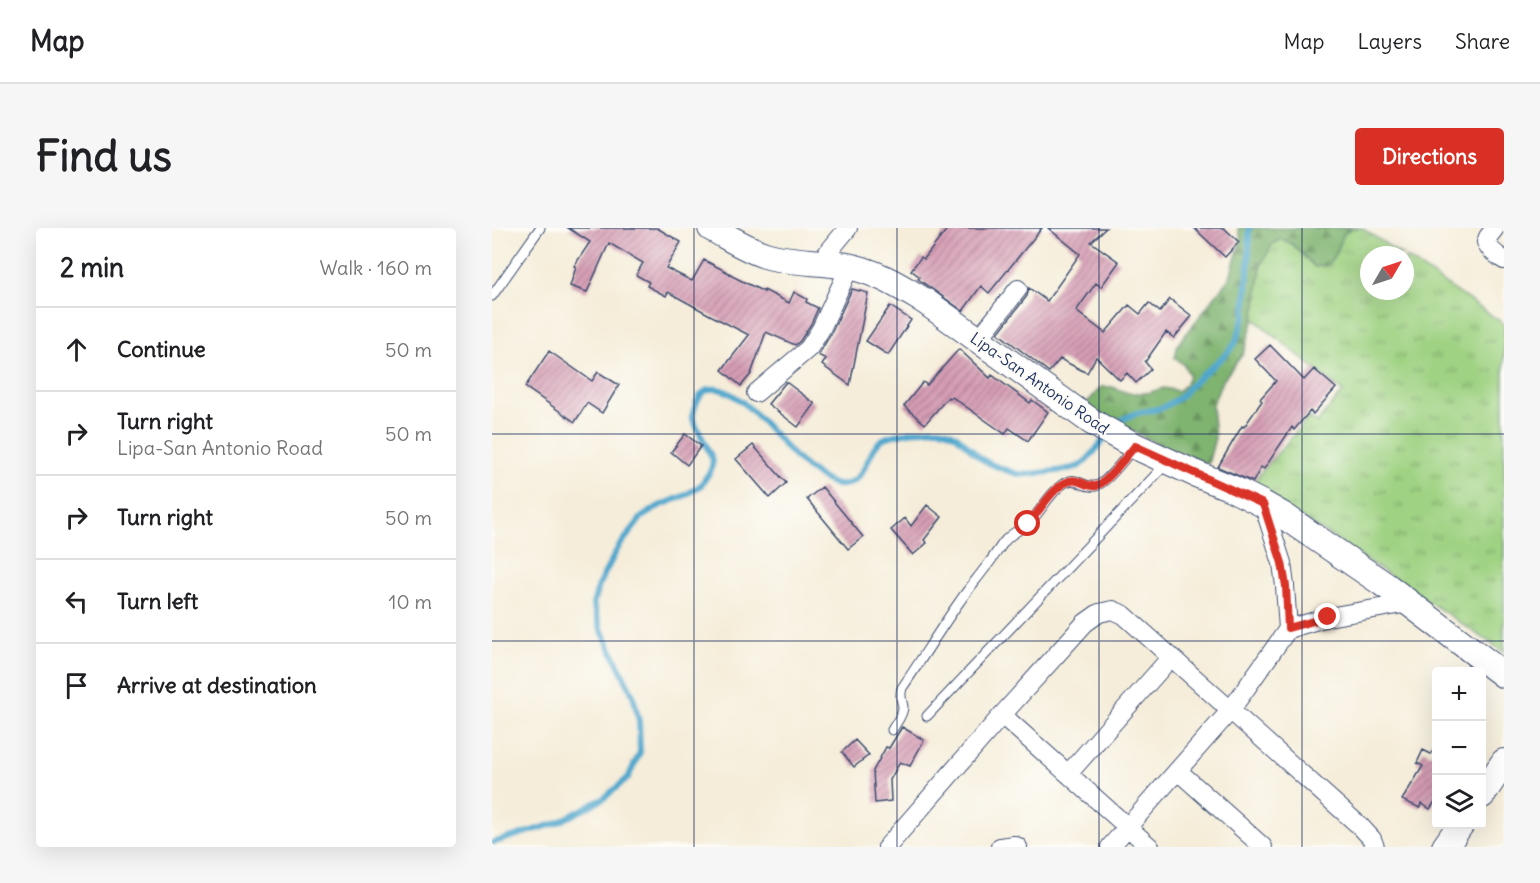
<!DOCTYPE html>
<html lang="en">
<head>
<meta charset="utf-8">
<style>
  body { margin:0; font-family:Delius,sans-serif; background:#f6f6f6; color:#202124 }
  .controls { position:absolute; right:18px; bottom:18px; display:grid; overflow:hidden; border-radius:6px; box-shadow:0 6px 24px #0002 }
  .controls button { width:54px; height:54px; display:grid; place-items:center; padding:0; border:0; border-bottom:2px solid #e0e0e0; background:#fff; color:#202124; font:30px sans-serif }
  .compass { position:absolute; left:868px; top:18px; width:54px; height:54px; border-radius:50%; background:#fff; box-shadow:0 6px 24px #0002; rotate:51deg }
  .stop { position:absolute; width:18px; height:18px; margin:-14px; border:4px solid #d93025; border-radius:50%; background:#fff }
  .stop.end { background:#d93025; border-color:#fff; box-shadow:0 2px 6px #0008 }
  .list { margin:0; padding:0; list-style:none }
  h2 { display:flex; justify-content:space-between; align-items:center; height:78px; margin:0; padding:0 24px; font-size:26px }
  h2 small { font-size:20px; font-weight:400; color:#757577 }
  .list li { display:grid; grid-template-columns:39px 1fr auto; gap:18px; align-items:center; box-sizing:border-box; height:84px; padding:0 24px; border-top:2px solid #e0e0e0 }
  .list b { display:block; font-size:22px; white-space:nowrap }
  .list p { margin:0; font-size:20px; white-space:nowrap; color:#757577 }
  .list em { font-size:20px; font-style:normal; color:#757577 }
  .icon { flex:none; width:33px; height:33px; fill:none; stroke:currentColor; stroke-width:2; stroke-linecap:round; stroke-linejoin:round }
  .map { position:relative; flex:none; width:1012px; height:619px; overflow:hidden; border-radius:6px }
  header { display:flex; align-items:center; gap:36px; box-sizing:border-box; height:84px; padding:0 30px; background:#fff; border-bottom:2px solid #e0e0e0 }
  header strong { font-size:28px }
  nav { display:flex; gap:33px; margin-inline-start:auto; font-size:21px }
  .intro { display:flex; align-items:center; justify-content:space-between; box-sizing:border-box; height:144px; padding:0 36px }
  h1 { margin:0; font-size:42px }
  .button { padding:15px 27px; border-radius:6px; background:#d93025; color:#fff; font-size:21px; font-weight:700 }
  main { display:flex; gap:36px; padding:0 36px }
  aside { flex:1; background:#fff; border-radius:6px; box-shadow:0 6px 24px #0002 }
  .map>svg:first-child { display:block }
  .grass { fill:url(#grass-tufts); stroke:#5d8070; stroke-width:1.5 }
  .forest { fill:url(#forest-firs); stroke:#4d7267; stroke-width:1.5 }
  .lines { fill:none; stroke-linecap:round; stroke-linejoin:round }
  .stream { stroke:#50a7cd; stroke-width:6 }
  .building { fill:url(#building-hatch) }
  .lane-casing { stroke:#3c4c70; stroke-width:11 }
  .street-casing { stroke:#3c4c70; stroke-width:20 }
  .secondary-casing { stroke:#3c4c70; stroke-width:28 }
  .lane { stroke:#fff; stroke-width:9 }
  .street { stroke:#fff; stroke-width:18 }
  .secondary { stroke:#fff; stroke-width:26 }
  .route { stroke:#d93025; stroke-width:8 }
  .grid { fill:none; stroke:#1b2f5e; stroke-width:1.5; stroke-opacity:0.55 }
  .labels { text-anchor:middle; stroke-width:4.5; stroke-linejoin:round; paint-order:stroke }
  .street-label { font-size:16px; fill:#1b2f5e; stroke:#fdfcf7 }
</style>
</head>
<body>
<header>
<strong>Map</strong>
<nav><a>Map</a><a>Layers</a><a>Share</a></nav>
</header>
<div class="intro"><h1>Find us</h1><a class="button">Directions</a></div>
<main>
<aside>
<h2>2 min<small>Walk · 160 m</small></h2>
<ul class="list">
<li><svg class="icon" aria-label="ahead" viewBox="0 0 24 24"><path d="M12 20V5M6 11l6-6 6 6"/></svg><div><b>Continue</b></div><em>50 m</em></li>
<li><svg class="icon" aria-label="right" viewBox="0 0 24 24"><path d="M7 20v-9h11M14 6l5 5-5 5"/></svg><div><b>Turn right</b><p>Lipa-San Antonio Road</p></div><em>50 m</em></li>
<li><svg class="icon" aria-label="right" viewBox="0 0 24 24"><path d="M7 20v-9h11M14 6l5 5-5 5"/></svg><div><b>Turn right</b></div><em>50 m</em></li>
<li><svg class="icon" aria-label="left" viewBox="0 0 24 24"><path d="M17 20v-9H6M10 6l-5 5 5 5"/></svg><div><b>Turn left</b></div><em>10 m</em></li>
<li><svg class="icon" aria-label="arrive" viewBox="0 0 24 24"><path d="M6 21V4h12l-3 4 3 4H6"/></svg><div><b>Arrive at destination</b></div></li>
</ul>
</aside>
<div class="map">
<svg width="1012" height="619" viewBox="0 0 1012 619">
  <defs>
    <pattern id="grass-tufts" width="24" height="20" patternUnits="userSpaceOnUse" patternTransform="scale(1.5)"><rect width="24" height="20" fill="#9fd282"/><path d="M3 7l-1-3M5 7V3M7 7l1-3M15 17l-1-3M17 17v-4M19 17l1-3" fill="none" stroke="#81ab6e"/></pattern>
    <pattern id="forest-firs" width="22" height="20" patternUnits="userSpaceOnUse" patternTransform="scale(1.5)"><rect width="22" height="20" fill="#7fb470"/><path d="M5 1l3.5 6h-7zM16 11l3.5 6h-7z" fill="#67935f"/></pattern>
    <pattern id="building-hatch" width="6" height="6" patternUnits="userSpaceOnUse" patternTransform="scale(1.5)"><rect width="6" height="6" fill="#d69db4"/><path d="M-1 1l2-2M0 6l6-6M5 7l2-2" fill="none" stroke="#ad8096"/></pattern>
  </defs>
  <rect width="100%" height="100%" fill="#fdfcf7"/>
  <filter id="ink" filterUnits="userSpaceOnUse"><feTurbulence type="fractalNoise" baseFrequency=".0167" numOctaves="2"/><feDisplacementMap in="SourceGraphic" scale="12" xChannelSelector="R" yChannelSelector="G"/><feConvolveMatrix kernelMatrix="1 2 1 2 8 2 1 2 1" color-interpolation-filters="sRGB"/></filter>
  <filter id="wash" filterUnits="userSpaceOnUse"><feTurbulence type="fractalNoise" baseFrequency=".008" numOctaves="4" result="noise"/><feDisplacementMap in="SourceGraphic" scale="24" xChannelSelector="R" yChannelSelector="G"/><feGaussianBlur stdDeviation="1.35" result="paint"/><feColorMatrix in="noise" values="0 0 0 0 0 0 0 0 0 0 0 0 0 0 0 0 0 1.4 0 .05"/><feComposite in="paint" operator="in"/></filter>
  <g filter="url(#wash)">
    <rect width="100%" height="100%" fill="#f5edd9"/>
    <path class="grass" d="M860,0H870L910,27H877V63H913V29L1012,96V424L837,307L763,262L762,256L767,247L817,189L825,194L851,164L762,91L769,37L780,16L789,11L799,15L823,39L845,24L852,5Z"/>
    <path class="forest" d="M746,0H860L852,5L845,24L835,37L823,39L799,15L789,11L780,16L769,37L762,91L751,126L730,153L720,178L723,210L716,236L671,219L593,177L609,159H620L636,165H655L672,160L686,163L693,157L697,147L692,137L683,130L686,116L738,49L749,12Z"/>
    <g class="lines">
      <path class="stream" d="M621,199L631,191L645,185L670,180L687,170L701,155L733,127L743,116L753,87L757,27V0
        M0,615L65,595L111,571L136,550L148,524L147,493L141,467L109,401L101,376L108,354L126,320L150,289L167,278L194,267L209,257L219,242L221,232L200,189C203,179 206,163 219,161C247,156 288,217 308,234C318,242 330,252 342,256C346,258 347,257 351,257C376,253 375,220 391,211C400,206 434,201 445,201C466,201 477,223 493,233C498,236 520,245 527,246C536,247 582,242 589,237C597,232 607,217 613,210"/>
    </g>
    <g id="blocks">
      <path class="building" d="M76,0H165L189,14L174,40L200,53L212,32L239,46L238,47L272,64V62L297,75L302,64L315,71L314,74L326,80L319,96L308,113L303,117L274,104L259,146L249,158L230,142L257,107L218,87L176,64L174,68L155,58L157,54L144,47L151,35L117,15L95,64L78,58L84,39L82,38L98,14Z
        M456,0H550L497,65L489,58L471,83L426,51L428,49L419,42L429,29L432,31Z
        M556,0H614L599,14L627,34L609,59L604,55L584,83L613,105L637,77L648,86L657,75L668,84L678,71L700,88L682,110L674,104L653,134L659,141L644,155L635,145L628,152L604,129L595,145L568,131L557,144L506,105L535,68L537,60L555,73L588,26Z
        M702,0H732L747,14L733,29Z
        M360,61L376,65L358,157L330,137L334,131L326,127L339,106Z
        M398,78L419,92L396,127L374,113Z
        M778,117L812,152L822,141L844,160L821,186L818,183L802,202L800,199L772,241L769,239L761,254L726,239L750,198L752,199L770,173L768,171L784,153L763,131Z
        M467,121L498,150L500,147L538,175L540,172L556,184L536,213L517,200L513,206L460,169L458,171L456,169L433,196L412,178L431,154L435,157Z
        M57,123L100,153L106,144L127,157L110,185L95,175L83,194L33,159Z
        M294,154L323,176L306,199L276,176Z
        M193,206L209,218L195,237L179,224Z
        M261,217L294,255L278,270L244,231Z
        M330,259L371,309L356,321L315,271Z
        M435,277L450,289L432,312L435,315L421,327L399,302L413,290L419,298Z
        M410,499L432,512L418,538L408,534L398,552L399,573L383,575L381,543L394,519L397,520Z
        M363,512L377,527L362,539L350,524Z
        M945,517V571L938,581L929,575L928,580L910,572L931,538L925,535L931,522L939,526Z"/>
    </g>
  </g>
  <g filter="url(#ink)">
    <use href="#blocks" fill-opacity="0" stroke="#3c4c70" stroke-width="1.5"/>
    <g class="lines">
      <g class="lane-casing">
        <path id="lane" d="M0,68L48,0
          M435,488L675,235
          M400,502C404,495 411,487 411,479C410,471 407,469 410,460C430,431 448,401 468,373C476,361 485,351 493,340C500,332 505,323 512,314C519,304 532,301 540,292C549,282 556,269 566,260C584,243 588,261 603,258C613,257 635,228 641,220"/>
      </g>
      <g class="street-casing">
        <path id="street" d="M1003,0L996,9L994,14C998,23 1005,27 1012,32
          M328,34L356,0
          M486,112L526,61
          M264,165L317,120L329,101L358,38
          M771,276L790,335L793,358L796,401
          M510,487L658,619
          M686,543L771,619
          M576,546L679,429
          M395,619L510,487L593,395L607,385L621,382L632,387L869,599L880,611L883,619
          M508,619L522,617L526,619
          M618,619L738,483L796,401L836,389L917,375"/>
      </g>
      <g class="secondary-casing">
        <path id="secondary" d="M219,0C236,9 254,21 273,27C299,35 328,33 355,38C384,43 409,59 434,74L600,194L643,218L704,246L739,260L771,276L792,288L896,359L1012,447
          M990,567L1012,534
          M953,619L969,596"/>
      </g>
      <use href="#lane" class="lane"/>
      <use href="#street" class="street"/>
      <use href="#secondary" class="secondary"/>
    </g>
  </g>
  <g class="lines" filter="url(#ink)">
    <path class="route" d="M536,296C547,284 559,262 573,255C586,247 592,260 604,258C614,256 636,226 643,218L771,276L790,335L794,358L796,400L836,389"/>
  </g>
  <path class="grid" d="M202,0V619M405,0V619M607,0V619M810,0V619M0,206H1012M0,413H1012"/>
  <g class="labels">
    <g class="street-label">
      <text transform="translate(548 155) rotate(35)" y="6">Lipa-San Antonio Road</text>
    </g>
  </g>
</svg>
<div class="controls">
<button>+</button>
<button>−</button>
<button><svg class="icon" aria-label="layers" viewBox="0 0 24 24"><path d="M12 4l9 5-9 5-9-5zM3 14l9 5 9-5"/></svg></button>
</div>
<svg class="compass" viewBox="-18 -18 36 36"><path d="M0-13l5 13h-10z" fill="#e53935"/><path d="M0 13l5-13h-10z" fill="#757577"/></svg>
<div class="stop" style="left:536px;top:296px"></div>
<div class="stop end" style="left:836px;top:389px"></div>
</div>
</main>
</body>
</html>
